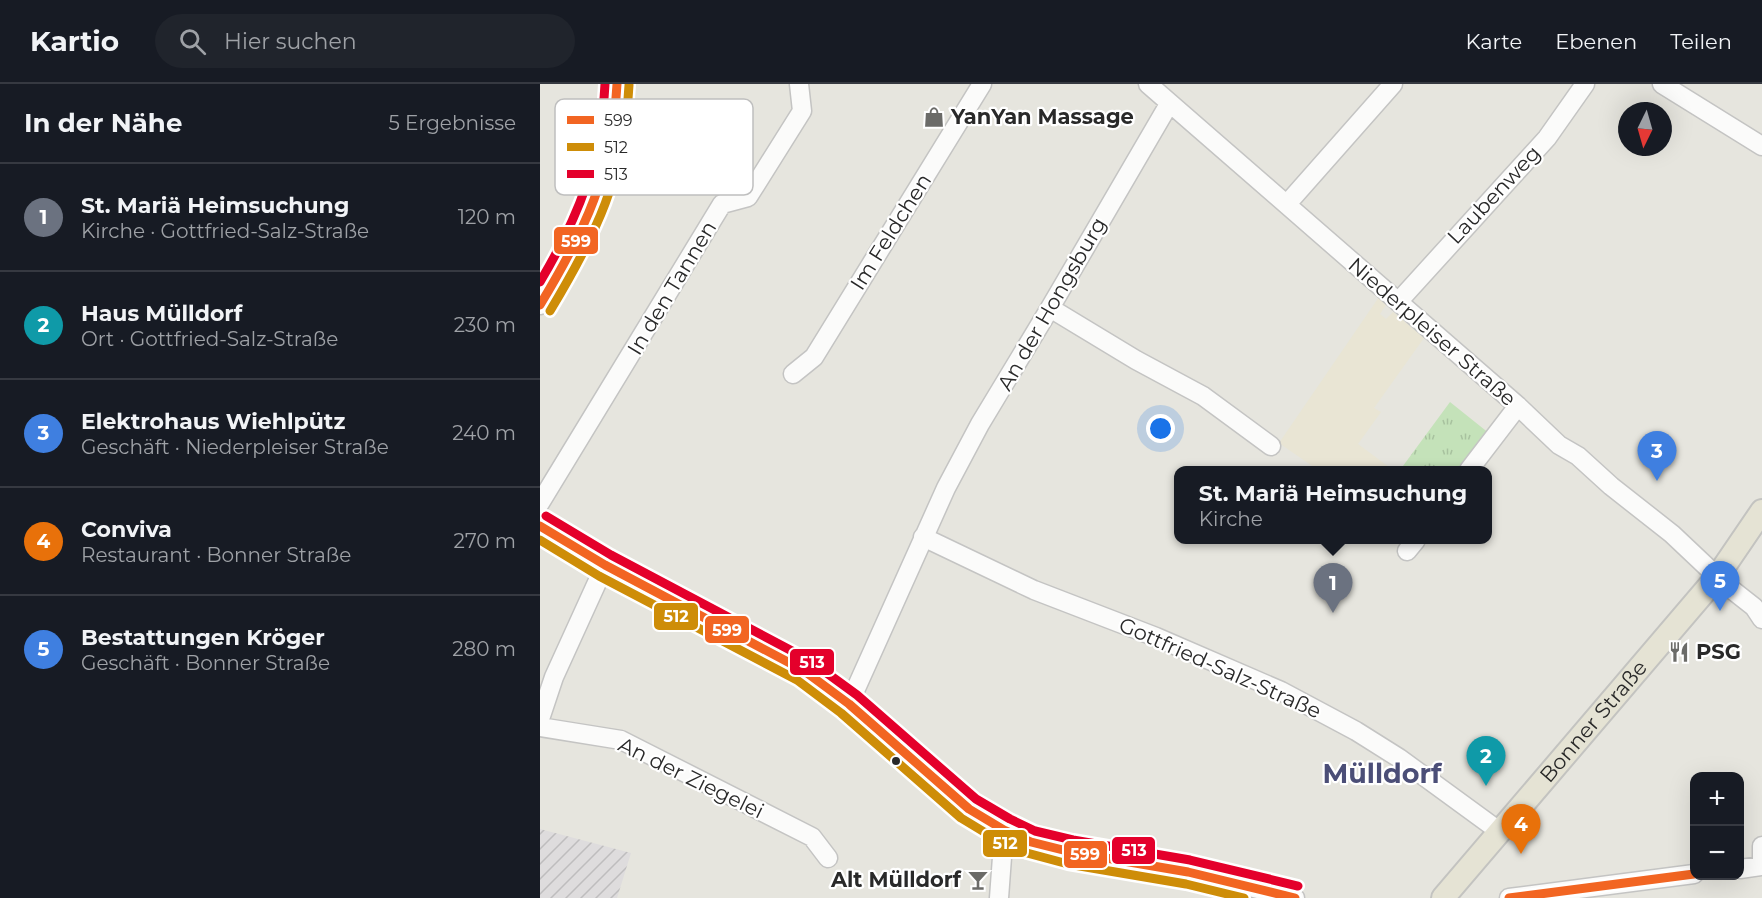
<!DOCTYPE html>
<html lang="de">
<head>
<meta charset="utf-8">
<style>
  body { margin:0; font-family:Montserrat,sans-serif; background:#20242c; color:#f1f3f6 }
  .controls { position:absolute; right:18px; bottom:18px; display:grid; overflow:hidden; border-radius:12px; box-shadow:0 6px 24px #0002 }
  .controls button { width:54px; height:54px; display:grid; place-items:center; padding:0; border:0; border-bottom:2px solid #363941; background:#171b24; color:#f1f3f6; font:30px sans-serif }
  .compass { position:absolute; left:1078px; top:18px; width:54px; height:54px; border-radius:50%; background:#171b24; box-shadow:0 6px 24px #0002; rotate:185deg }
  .you { position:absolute; left:621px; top:345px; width:21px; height:21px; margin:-15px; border:4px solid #fff; border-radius:50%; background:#1a73e8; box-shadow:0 0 0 9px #1a73e833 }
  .badge { display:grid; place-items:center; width:39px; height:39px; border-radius:50%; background:#6b6b68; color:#fff; font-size:20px; font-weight:700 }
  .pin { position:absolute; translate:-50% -50px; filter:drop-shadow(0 2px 3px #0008) }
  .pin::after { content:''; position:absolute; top:32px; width:21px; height:18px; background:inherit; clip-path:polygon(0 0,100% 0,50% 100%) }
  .popup { position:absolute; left:634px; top:382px; width:318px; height:78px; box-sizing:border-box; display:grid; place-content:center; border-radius:12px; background:#171b24; filter:drop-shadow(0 2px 4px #0005); font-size:20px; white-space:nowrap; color:#9ea1a6 }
  .popup b { font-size:22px; color:#f1f3f6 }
  .popup::after { content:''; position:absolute; left:50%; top:100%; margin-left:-12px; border:12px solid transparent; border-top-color:#171b24 }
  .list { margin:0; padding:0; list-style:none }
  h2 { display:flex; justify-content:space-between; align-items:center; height:78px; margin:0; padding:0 24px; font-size:26px }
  h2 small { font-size:20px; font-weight:400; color:#9ea1a6 }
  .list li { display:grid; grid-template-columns:39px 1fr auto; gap:18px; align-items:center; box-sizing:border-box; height:108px; padding:0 24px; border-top:2px solid #363941 }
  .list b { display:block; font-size:22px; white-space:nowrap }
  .list p { margin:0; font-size:20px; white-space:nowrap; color:#9ea1a6 }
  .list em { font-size:20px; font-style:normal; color:#9ea1a6 }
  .icon { flex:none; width:33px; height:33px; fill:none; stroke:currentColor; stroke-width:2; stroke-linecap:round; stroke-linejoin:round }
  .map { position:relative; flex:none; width:1222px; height:814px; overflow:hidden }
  header { display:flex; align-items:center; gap:36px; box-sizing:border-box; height:84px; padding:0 30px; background:#171b24; border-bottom:2px solid #363941 }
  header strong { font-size:28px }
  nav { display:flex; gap:33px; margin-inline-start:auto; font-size:21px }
  .search { width:420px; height:54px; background:#20242c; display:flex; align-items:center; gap:15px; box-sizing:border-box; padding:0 21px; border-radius:33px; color:#9ea1a6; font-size:22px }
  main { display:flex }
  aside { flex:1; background:#171b24 }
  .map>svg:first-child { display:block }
  .industrial { fill:url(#industrial-furrows) }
  .education { fill:#e9e5d4 }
  .grass { fill:url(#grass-tufts) }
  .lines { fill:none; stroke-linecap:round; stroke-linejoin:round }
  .minor-casing { stroke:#c4c4c3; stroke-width:21 }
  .major-casing { stroke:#c3c3c0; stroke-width:26 }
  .minor { stroke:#fbfbfa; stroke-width:18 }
  .major { stroke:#e5e3d4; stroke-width:22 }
  .bus-1-casing { stroke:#fff; stroke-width:14 }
  .bus-2-casing { stroke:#fff; stroke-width:14 }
  .bus-3-casing { stroke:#fff; stroke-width:14 }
  .bus-1 { stroke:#f26522; stroke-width:9 }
  .bus-2 { stroke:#ce8d08; stroke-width:9 }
  .bus-3 { stroke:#e4002b; stroke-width:9 }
  .bus-dot { fill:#292929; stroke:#fff; stroke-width:2 }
  .labels { text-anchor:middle; stroke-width:4.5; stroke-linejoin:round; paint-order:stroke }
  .poi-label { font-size:21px; font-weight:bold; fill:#292929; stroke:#fff; text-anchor:start }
  .street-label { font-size:21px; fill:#292929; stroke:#fff }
  .district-label { font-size:27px; font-weight:bold; fill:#4b4e77; stroke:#fff }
  .key { fill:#fff; stroke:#bfbfbf; stroke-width:1.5 }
  .key-label { font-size:16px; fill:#292929 }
  .line-badge { stroke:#fff; stroke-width:2 }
  .badge-label { font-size:16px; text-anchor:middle; font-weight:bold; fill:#fff }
</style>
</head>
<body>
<header>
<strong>Kartio</strong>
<div class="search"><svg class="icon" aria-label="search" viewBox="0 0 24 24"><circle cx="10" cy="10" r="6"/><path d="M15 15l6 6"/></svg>Hier suchen</div>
<nav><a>Karte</a><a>Ebenen</a><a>Teilen</a></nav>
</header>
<main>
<aside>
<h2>In der Nähe<small>5 Ergebnisse</small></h2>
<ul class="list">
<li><span class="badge" style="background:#6b7280">1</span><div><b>St. Mariä Heimsuchung</b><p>Kirche · Gottfried-Salz-Straße</p></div><em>120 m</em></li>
<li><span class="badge" style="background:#0f9aa8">2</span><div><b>Haus Mülldorf</b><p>Ort · Gottfried-Salz-Straße</p></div><em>230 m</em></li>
<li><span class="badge" style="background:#3f7fe0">3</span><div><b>Elektrohaus Wiehlpütz</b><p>Geschäft · Niederpleiser Straße</p></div><em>240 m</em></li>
<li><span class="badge" style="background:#e8710a">4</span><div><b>Conviva</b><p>Restaurant · Bonner Straße</p></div><em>270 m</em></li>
<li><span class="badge" style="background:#3f7fe0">5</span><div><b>Bestattungen Kröger</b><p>Geschäft · Bonner Straße</p></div><em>280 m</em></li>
</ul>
</aside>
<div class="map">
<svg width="1222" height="814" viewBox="0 0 1222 814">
  <defs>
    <pattern id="industrial-furrows" width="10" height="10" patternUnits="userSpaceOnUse" patternTransform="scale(1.5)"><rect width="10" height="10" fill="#dedcdd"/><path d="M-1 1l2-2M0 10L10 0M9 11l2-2" fill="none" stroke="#bebdbe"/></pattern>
    <pattern id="grass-tufts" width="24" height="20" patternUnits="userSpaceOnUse" patternTransform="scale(1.5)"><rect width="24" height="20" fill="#c4e2b9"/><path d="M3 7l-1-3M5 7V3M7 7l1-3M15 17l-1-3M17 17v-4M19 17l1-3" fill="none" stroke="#a8c29f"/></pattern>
  </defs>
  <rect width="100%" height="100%" fill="#e6e5de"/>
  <path class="industrial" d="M0,745L91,769L77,814H0Z"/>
  <path class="education" d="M839,213L846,221L840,230L846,235L853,228L884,254L834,324L841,328L818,360L853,386H778L739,359Z"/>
  <path class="grass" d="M910,318L950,350L922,386H860Z"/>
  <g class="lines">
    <g class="minor-casing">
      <path id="minor" d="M608,0L978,322L1019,361L1038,372L1071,402L1132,450L1186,501L1214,523L1222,535
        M1122,0L1222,62
        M747,120L853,0
        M858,218L1007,54L1045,0
        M0,221C44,149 76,87 77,0
        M510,224L596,276L663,312L731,362
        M253,290L274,273L442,0
        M929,386L978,322
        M0,419L182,120L208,113L262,27L259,0
        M0,442L65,481L263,586L309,620L352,659L429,725L464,746L491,758L531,768L648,788L755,814
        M383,453L494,506L616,553L741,607L816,647L859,674L959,747
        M867,467L876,456
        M309,620L406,404L440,340L510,224L629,20
        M0,635L14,593L65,481
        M0,643L81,656L272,753L288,774
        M1200,785L1222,782V762
        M459,814L464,746
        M969,814L1154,790"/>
    </g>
    <g class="major-casing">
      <g id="major">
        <path id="s1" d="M903,814L1177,493L1222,427"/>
      </g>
    </g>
    <use href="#minor" class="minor"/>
    <use href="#major" class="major"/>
    <g class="bus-1-casing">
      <path id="bus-1" d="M0,221C46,145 72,90 77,0
        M0,442L65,481L263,586L309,620L429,725L464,746L491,758L531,768L648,788L755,814
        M969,814L1154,790"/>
    </g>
    <g class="bus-2-casing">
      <path id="bus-2" d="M10,227C57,149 84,93 89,1
        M0,456L59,492L257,596L301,629L421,734L459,757L487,769L528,780L646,800L704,814"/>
    </g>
    <g class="bus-3-casing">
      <path id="bus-3" d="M0,198C39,132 61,77 65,0
        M6,432L71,471L269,576L317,611L436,715L470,735L495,747L533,756L650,776L758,802"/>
    </g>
    <use href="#bus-1" class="bus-1"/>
    <use href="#bus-2" class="bus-2"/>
    <use href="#bus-3" class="bus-3"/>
  </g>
  <defs>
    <g id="shop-bare" transform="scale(1.62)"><path d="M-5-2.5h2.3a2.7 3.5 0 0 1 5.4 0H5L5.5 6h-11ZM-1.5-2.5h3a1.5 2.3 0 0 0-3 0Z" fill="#6b6b68" stroke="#fff" stroke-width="2.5" paint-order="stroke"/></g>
    <g id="restaurant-bare" transform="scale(1.62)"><path d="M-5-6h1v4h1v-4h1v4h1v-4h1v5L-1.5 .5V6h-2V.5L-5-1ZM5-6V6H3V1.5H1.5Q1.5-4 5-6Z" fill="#6b6b68" stroke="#fff" stroke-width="2.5" paint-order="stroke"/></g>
    <g id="bar-bare" transform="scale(1.62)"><path d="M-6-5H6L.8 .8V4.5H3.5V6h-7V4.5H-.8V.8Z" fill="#6b6b68" stroke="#fff" stroke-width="2.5" paint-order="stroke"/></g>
  </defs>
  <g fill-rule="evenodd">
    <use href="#shop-bare" x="394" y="33"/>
    <use href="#restaurant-bare" x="1139" y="568"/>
    <use href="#bar-bare" x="438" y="796"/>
  </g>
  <circle class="bus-dot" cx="356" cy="677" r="5"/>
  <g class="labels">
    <g class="poi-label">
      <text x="411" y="40">YanYan Massage</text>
      <text x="1156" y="575">PSG</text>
      <text x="421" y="803" text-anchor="end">Alt Mülldorf</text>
    </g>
    <g class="street-label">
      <text transform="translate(954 111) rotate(-47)" y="7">Laubenweg</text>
      <text transform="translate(351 148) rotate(-58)" y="7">Im Feldchen</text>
      <text transform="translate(132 204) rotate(-59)" y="7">In den Tannen</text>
      <text transform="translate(512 220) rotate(-60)" y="7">An der Hongsburg</text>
      <text transform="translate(892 248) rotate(41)" y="7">Niederpleiser Straße</text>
      <text transform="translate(680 584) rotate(24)" y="7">Gottfried-Salz-Straße</text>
      <text dy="7" stroke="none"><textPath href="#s1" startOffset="232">Bonner Straße</textPath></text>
      <text transform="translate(151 694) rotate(26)" y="7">An der Ziegelei</text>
    </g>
    <g class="district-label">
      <text x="842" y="699">Mülldorf</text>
    </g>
  </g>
  <rect x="15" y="15" width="198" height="96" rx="9" class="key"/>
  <rect x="27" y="32" width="27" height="8" fill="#f26522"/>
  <rect x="27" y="59" width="27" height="8" fill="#ce8d08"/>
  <rect x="27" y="86" width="27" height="8" fill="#e4002b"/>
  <g class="key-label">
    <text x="64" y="42">599</text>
    <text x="64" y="69">512</text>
    <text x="64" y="96">513</text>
  </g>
  <g class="line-badge">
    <rect x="13" y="142" width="46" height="29" rx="6" fill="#f26522"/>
    <rect x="113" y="518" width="46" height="29" rx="6" fill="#ce8d08"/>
    <rect x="164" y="531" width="46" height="29" rx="6" fill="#f26522"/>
    <rect x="249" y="564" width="46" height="28" rx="6" fill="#e4002b"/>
    <rect x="442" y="745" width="46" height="29" rx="6" fill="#ce8d08"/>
    <rect x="571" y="752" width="45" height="29" rx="6" fill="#e4002b"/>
    <rect x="523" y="756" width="45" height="29" rx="6" fill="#f26522"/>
  </g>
  <g class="badge-label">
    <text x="36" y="163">599</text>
    <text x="136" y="538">512</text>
    <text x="187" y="552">599</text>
    <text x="272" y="584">513</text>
    <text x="465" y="765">512</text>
    <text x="594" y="772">513</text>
    <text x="545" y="776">599</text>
  </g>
</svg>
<div class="controls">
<button>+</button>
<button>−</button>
</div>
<svg class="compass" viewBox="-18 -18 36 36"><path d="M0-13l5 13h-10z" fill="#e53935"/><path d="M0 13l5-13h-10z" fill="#9ea1a6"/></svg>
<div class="you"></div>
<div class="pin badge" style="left:793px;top:529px;background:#6b7280">1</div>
<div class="popup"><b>St. Mariä Heimsuchung</b>Kirche</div>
<div class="pin badge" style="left:946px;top:702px;background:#0f9aa8">2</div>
<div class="pin badge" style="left:1117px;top:397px;background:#3f7fe0">3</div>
<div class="pin badge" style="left:981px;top:770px;background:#e8710a">4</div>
<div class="pin badge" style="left:1180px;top:527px;background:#3f7fe0">5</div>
</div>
</main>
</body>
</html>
